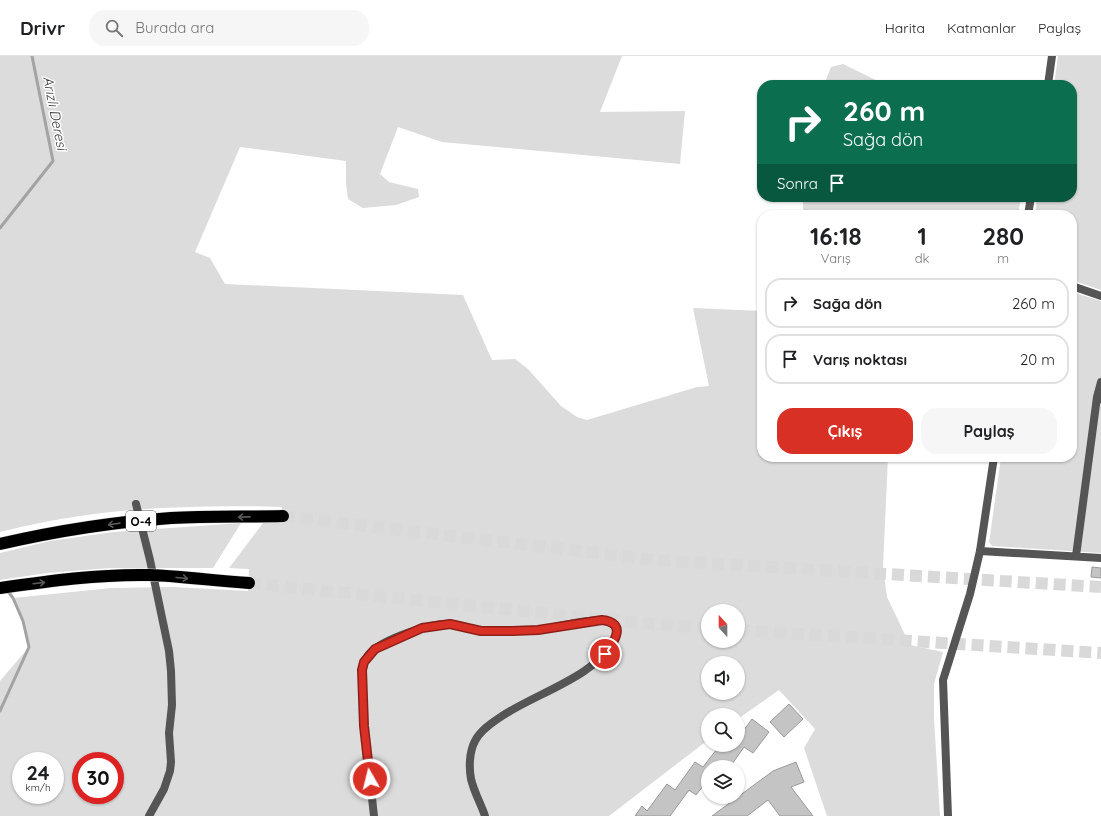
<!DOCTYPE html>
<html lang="tr">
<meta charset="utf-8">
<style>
:root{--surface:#fff;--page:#f6f6f6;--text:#202124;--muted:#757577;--line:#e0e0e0;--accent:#d93025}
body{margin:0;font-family:Quicksand,sans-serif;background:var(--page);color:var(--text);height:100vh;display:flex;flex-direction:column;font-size:15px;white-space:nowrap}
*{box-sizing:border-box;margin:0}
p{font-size:13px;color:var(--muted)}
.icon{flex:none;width:22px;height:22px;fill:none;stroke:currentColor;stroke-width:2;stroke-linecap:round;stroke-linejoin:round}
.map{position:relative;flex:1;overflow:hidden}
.details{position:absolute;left:757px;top:154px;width:320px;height:252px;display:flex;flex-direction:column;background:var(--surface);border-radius:16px;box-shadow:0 1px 3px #0004}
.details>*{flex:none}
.guide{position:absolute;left:757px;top:24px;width:320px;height:122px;border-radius:16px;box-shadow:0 1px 3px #0004;background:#0b6e4f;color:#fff;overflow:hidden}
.needle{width:26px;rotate:339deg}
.buttons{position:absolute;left:701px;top:548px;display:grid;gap:8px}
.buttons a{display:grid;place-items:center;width:44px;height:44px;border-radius:50%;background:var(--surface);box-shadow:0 1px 3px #0004;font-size:20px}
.speed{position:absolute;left:12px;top:696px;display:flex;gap:8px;font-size:20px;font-weight:700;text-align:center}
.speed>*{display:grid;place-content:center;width:52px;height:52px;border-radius:50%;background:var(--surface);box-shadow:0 1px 3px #0004;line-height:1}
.speed small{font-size:10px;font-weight:400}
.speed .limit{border:6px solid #d22;background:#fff;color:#111}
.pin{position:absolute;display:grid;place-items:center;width:34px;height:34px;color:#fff;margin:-17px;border:2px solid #fff;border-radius:50%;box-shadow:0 1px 4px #0007}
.me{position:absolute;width:44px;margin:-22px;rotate:352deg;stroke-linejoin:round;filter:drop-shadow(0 0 3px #0008)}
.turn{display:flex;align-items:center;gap:14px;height:84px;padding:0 20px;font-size:18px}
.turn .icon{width:52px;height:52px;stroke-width:2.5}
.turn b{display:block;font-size:28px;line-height:34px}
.then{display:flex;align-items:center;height:38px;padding:0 20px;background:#0003;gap:8px;font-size:15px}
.eta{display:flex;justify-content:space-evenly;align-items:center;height:68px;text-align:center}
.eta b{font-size:24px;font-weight:700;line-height:28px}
.primary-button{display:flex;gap:8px;margin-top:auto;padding:8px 20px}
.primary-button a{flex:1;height:46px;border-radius:16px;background:var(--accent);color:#fff;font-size:16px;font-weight:700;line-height:46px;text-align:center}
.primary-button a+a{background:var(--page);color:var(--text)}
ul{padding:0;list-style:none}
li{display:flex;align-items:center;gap:12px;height:50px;margin:0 8px 6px;padding:0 12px;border:2px solid var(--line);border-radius:16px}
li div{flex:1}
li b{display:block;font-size:15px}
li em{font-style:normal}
header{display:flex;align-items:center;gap:24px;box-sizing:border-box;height:56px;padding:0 20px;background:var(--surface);border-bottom:1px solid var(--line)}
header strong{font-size:19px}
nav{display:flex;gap:22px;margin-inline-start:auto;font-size:14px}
.search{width:280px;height:36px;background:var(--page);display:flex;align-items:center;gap:10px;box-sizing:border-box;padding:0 14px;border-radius:16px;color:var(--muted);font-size:15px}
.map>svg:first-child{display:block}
</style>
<header>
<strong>Drivr</strong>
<div class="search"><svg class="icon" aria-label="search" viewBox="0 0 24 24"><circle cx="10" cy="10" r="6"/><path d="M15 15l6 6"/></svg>Burada ara</div>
<nav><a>Harita</a><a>Katmanlar</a><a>Paylaş</a></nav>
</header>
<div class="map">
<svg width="1101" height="760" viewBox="0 0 1101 760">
<rect width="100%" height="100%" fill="#fff"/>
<!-- green -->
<path fill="#dcdcdc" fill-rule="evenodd" d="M 0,0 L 622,0 L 600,56 L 685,55 L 680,108 L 442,86 L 398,71 L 380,118 L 389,126 L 418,133 L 419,141 L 396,149 L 363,152 L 348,143 L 346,127 L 346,105 L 240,91 L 195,196 L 210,202 L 225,228 L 463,239 L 492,304 L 515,303 L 528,313 L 561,350 L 577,361 L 587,364 L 697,331 L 709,330 L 693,252 L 762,255 L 762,401 L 888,401 L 883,511 L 887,541 L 910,589 L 943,596 L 934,628 L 934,662 L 940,760 L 827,760 L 804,692 L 815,673 L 779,634 L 738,663 L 738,659 L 708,659 L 708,684 L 609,760 L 0,760 L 0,625 L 29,591 L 23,565 L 13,542 L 111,532 L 173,531 L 248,535 L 249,513 L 229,512 L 263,467 L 283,466 L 282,451 C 188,448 92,452 0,476 ZM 708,555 L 738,555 L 738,585 L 708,585 ZM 708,607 L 738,607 L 738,637 L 708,637 ZM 21,705 L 55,705 L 55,739 L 21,739 ZM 81,705 L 115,705 L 115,739 L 81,739 Z
M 1058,0 L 1101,0 L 1101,234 L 1072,224 L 1072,159 L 1035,159 L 1037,141 L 1072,141 L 1072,29 L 1054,29 Z
M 843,8 L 886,29 L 824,29 L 831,11 Z
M 803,141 L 1021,141 L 1018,159 L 803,159 Z
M 1072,236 L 1101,245 L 1101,497 L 992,490 L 989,486 L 990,480 L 1001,401 L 1072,401 Z
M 241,467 L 213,512 L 110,512 L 47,517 L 0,524 L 0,497 L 50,485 L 113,476 Z"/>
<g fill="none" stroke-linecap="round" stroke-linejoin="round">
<!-- stream -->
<path stroke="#a3a3a3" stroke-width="3" d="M 0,172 L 53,105 L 32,0
M 0,655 L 29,591 L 23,565 L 13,542 L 7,534"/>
</g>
<!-- building -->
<path fill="#c4c4c4" stroke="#999" d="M 1092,511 L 1101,512 L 1101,522 L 1091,521 Z
M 789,648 L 803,663 L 784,681 L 770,666 Z
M 752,663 L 769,676 L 753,697 L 744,691 L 730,711 L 708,711 L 708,724 L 696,739 L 689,734 L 670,760 L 635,760 L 642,750 L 647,755 L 667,728 L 675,734 L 695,706 L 703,711 L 720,689 L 738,689 L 738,682 Z
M 796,706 L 804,726 L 791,731 L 813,760 L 780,760 L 768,744 L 747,760 L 712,760 L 773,715 Z"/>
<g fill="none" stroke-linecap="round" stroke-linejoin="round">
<!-- motorway-tunnel -->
<path stroke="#d9d9d9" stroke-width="12" stroke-dasharray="12 6" stroke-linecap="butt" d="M 283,460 L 655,504 L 1101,531
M 249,527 L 651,568 L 708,572
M 738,574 L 1101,597"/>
<!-- minor -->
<path stroke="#555" stroke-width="8" d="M 1072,230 L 1101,240
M 1097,341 L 1101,326
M 136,448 L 150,504 L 169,595 L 171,615 L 172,649 L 169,677 L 171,706 L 170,715 L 164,733 L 149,760
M 980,495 L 1101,502
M 1076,500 L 1097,341 L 1101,343
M 374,760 L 364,670 L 362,614 C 363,608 365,603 369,598 C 383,583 432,566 453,568 C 463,569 472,574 482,575 C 500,577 519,575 536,574 C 554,572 593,561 608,565 C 617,567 619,576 615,584 C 594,622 533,638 499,662 C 490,668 480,675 475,685 C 469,696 469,712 471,723 C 474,736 481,748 485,760"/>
<!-- tertiary -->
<path stroke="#555" stroke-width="8" d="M 1048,29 L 1052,0
M 1028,159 L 1031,141
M 948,760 L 943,624 L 970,538 L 980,495 L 994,401"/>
<defs>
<path id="motorway-bridge" d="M 0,488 C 56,475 113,466 171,462 C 208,460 246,461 283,460
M 0,532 C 49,525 99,518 149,519 C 182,520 216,525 249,527"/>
</defs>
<!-- motorway-bridge casing -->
<use href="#motorway-bridge" stroke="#dbdbdb" stroke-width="13" stroke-linecap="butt"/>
<!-- motorway-bridge -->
<use href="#motorway-bridge" stroke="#000" stroke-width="12"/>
</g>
<!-- one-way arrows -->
<defs><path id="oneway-shaft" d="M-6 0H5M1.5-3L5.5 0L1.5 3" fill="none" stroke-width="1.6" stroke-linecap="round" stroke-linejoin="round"/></defs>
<g stroke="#595959">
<use href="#oneway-shaft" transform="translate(244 461) rotate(179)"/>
<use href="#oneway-shaft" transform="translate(114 468) rotate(172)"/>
<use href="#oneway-shaft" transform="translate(182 522) rotate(5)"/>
<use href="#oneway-shaft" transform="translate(39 527) rotate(-7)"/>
</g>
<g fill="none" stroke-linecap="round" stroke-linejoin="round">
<defs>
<path id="route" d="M 370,723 L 364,670 L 362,614 L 364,606 L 375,593 L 422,572 L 450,568 L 481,575 L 512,575 L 538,574 L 602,564 C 627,567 615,585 605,598"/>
</defs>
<!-- route casing -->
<use href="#route" stroke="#8d1f18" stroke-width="10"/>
<!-- route -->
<use href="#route" stroke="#d93025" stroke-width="7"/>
</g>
<g text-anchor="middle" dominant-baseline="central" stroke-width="3" stroke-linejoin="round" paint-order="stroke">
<!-- shield labels -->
<rect fill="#fff" stroke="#4c4c4c" stroke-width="1" x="126" y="455" width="30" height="20" rx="3"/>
<g font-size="12" font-weight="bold" fill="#000">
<text x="141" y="465">O-4</text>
</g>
<!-- water labels -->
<g font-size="14" font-style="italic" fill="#444" stroke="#fff">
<text transform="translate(55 57) rotate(79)">Arızlı Deresi</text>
</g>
</g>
</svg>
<div class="buttons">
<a><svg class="needle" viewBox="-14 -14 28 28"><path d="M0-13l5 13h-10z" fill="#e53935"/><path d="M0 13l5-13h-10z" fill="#757577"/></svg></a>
<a><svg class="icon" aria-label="sound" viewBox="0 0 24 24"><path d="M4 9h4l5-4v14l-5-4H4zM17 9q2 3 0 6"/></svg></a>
<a><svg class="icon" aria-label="search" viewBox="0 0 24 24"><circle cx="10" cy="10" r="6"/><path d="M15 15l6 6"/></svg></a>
<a><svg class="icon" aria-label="layers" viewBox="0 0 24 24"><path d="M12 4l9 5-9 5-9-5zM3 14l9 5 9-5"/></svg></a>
</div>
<div class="speed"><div>24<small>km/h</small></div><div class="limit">30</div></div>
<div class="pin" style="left:605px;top:598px;background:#d93025"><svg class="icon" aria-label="arrive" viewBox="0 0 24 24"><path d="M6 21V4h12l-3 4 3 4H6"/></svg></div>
<svg class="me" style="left:370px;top:723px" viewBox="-20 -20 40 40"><circle r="17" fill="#d93025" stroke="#fff" stroke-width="3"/><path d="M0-11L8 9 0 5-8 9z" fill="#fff"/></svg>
<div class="guide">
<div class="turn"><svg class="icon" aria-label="right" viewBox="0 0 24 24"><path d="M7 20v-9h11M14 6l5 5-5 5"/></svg><div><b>260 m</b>Sağa dön</div></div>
<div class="then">Sonra<svg class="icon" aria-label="arrive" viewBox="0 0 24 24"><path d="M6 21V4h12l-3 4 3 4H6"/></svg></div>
</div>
<section class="details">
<div class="eta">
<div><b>16:18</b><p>Varış</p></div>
<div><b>1</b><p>dk</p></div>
<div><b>280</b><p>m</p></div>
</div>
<ul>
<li><svg class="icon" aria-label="right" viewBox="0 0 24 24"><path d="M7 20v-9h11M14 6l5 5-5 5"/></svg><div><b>Sağa dön</b></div><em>260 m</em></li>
<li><svg class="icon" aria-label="arrive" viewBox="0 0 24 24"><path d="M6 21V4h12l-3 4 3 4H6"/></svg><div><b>Varış noktası</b></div><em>20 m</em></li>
</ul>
<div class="primary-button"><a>Çıkış</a><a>Paylaş</a></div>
</section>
</div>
